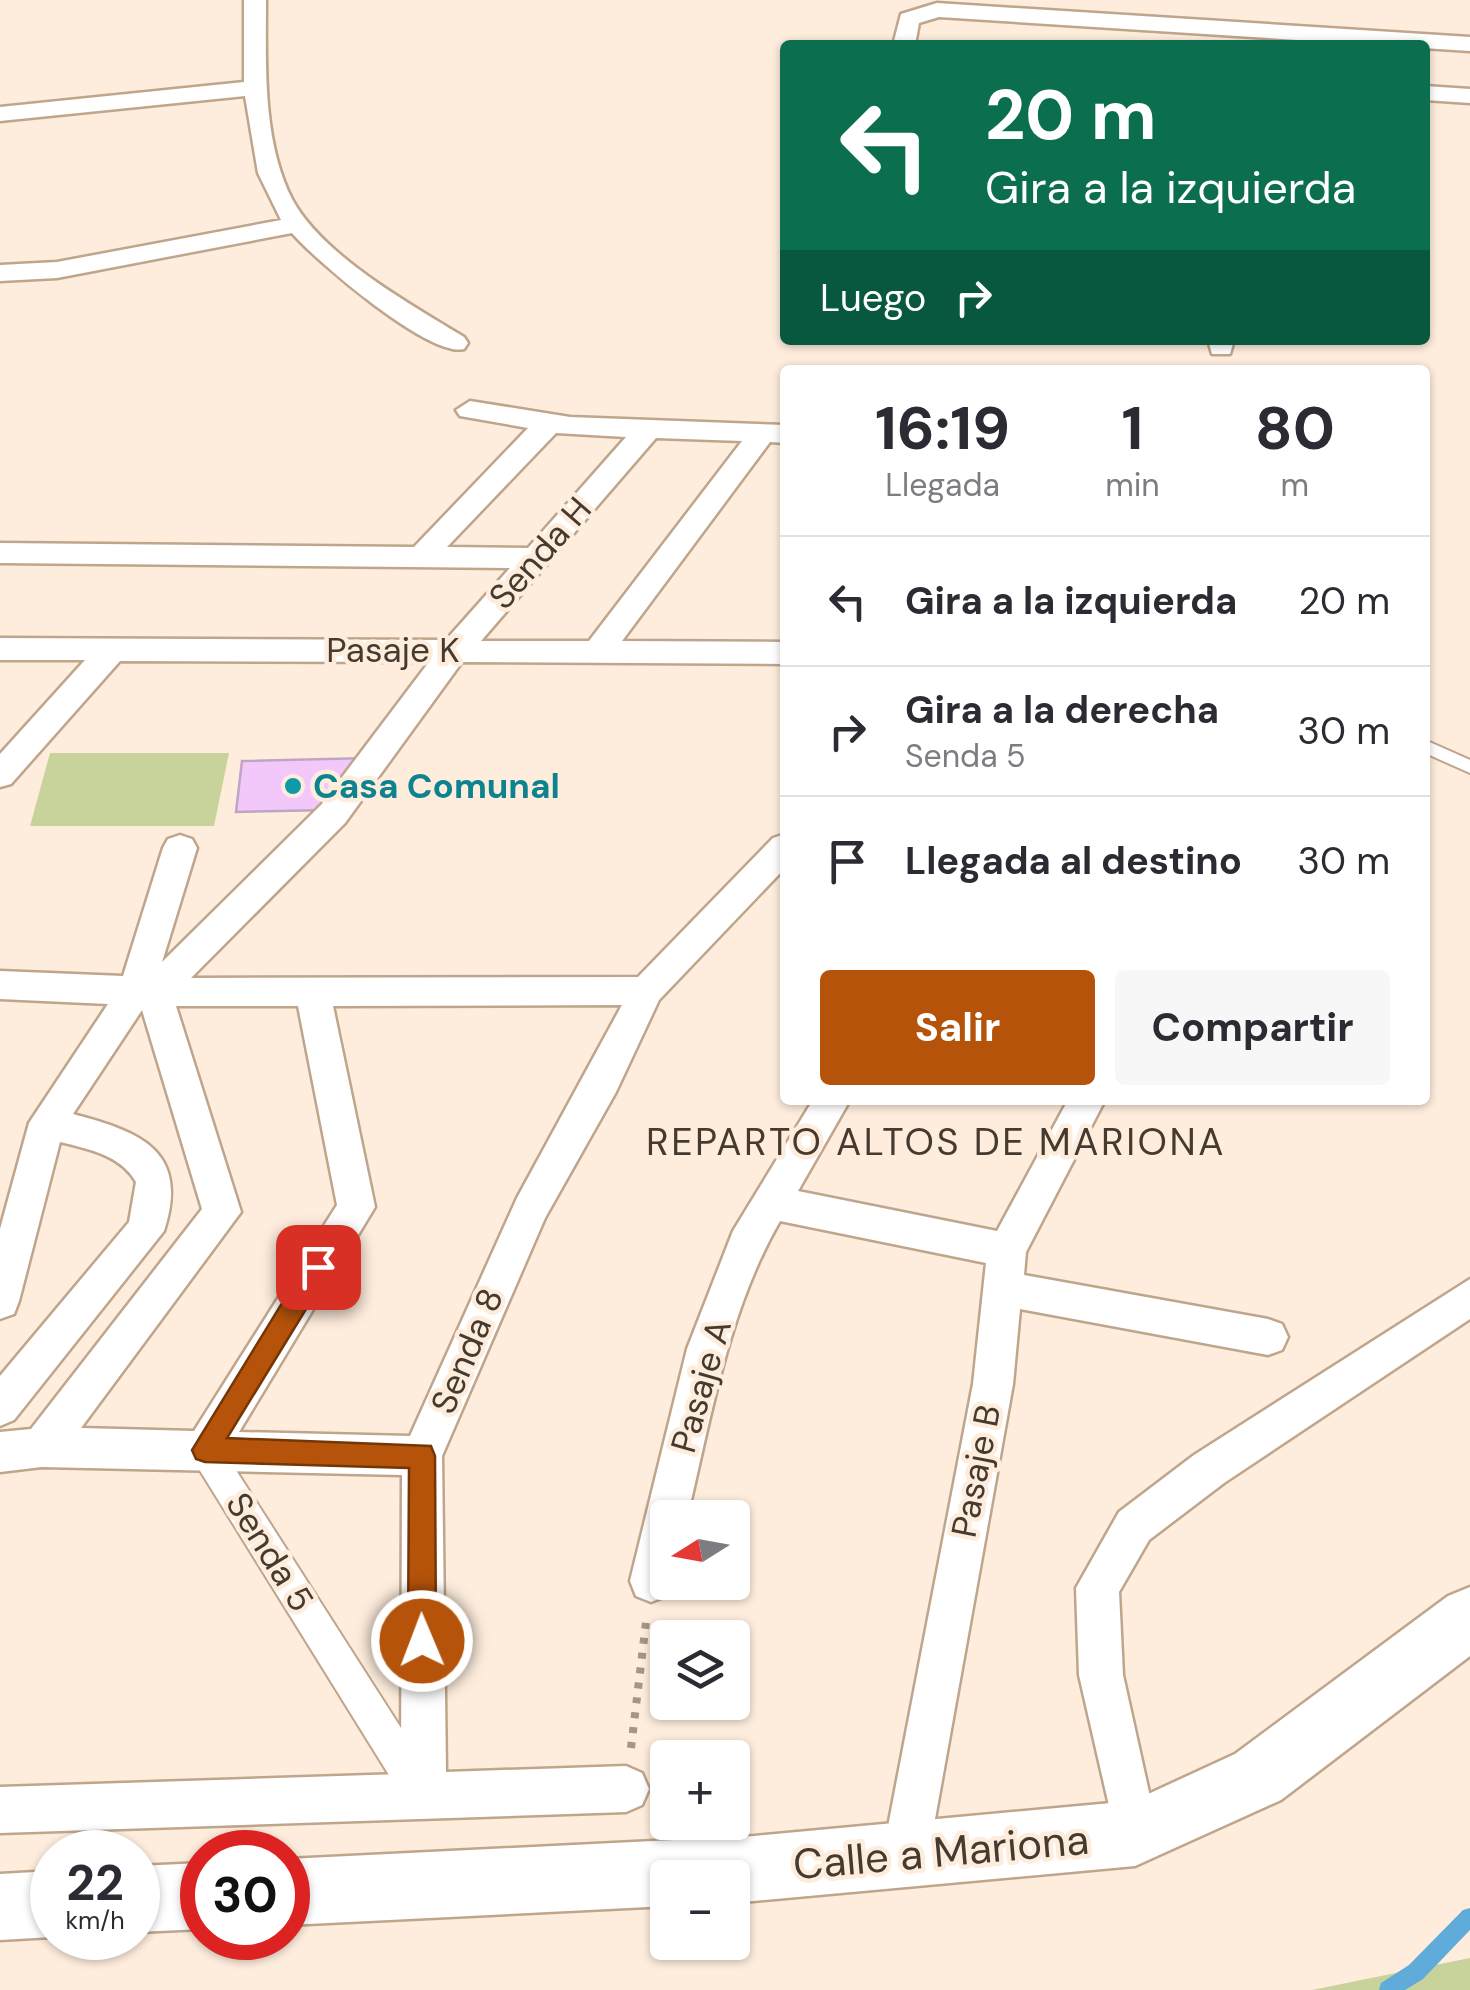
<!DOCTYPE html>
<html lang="es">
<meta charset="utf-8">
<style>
:root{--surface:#fff;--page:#f7f7f7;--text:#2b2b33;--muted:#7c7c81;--line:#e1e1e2;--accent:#b45309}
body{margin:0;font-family:"DM Sans",sans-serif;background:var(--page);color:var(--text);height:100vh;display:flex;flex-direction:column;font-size:38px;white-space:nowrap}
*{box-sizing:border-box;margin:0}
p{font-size:32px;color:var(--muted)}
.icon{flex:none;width:55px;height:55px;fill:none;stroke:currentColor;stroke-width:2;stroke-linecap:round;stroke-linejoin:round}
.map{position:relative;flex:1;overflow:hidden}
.drawer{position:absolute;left:780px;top:365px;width:650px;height:740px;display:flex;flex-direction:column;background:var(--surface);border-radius:10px;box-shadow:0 2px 8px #0004}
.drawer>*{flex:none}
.hud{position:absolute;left:780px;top:40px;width:650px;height:305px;border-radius:10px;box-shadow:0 2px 8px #0004;background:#0b6e4f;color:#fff;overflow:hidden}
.needle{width:65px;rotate:259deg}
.fabs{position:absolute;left:650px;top:1500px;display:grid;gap:20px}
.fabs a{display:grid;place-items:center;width:100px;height:100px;border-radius:10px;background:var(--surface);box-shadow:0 2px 8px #0004;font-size:50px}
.speed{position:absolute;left:30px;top:1830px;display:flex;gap:20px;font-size:50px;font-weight:700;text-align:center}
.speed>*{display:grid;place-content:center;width:130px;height:130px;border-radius:50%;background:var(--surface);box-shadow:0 2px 8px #0004;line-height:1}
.speed small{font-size:25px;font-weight:400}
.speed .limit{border:15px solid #d22;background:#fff;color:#111}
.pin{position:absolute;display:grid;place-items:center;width:85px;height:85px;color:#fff;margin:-42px;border-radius:20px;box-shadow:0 5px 15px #0006}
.me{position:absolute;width:110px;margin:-55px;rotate:359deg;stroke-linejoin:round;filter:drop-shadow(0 0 8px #0008)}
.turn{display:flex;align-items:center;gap:35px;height:210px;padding:0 40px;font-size:45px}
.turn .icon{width:130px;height:130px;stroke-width:2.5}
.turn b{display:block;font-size:70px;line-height:85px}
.then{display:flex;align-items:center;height:95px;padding:0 40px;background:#0003;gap:20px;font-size:38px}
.eta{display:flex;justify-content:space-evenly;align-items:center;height:170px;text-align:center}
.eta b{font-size:60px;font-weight:700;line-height:70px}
.action{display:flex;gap:20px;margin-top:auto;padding:20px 40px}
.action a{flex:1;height:115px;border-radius:10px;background:var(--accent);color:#fff;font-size:40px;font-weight:700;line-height:115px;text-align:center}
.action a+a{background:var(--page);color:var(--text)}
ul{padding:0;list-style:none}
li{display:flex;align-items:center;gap:30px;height:130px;padding:0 40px;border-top:2px solid var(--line)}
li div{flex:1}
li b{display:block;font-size:38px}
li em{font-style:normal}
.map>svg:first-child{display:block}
</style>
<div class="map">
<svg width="1470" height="1990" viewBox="0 0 1470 1990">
<rect width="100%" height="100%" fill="#feeddd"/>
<!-- green -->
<path fill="#c8d29b" d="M 50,753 L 229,753 L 214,826 L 30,826 Z
M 1470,1958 L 1470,1990 L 1312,1990 Z"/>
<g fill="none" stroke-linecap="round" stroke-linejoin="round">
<!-- stream -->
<path fill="#5fabda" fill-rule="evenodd" d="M 1470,1908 L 1470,1930 L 1423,1979 L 1405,1990 L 1379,1990 L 1381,1983 L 1409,1965 L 1463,1910 Z"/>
</g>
<!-- building -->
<path fill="#f2c8fb" stroke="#bea6c3" stroke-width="2.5" d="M 367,758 L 329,810 L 236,812 L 242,761 Z"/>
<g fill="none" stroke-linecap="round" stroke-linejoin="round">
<defs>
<path id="service" d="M 1425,740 L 1470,760 L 1470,773 L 1425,753 Z"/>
<path id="pedestrian" d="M 205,1435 L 216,1439 L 433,1778 L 438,1791 L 433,1804 L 420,1809 L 407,1804 L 194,1461 L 189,1450 L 194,1439 Z"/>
<path id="minor" d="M 244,0 L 266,0 C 266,64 262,140 292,199 C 322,255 408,303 464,337 L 468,343 L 464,349 C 430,358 316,261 292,233 L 57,278 L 0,281 L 0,265 L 57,262 L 281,220 L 258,173 L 245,96 L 0,121 L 0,107 L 244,82 Z
M 937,3 L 1470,37 L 1470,51 L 939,17 L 919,23 L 915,45 L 893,45 L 901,14 Z
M 1425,86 L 1470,89 L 1470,103 L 1425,100 Z
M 1208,340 L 1234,340 L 1230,354 L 1212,354 Z
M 470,401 L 570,417 L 785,425 L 785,443 L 770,442 L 622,641 L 785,642 L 785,664 L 462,662 L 345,823 L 191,978 L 638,977 L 773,838 L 785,834 L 785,868 L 659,1000 L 616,1092 L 545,1218 L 442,1456 L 446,1772 L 626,1766 L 642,1773 L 649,1789 L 642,1805 L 626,1812 L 0,1833 L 0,1787 L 401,1774 L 402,1475 L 42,1467 L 0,1472 L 0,1432 L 31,1429 L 202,1209 L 142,1010 L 73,1114 C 141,1132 190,1151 164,1231 L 14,1420 L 0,1426 L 0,1376 L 129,1222 L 136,1182 C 121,1155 88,1149 60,1142 L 19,1301 L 14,1314 L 0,1319 L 0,1229 L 29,1123 L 108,1004 L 0,999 L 0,971 L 123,976 L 163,848 L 168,839 L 180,835 L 192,839 L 197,848 L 162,962 L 321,805 L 429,662 L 120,661 L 11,784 L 0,787 L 0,754 L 85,660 L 0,660 L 0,638 L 446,640 L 510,568 L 0,563 L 0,543 L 414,547 L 528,428 L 460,416 L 456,410 ZM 556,433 L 626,437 L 528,548 L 447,547 ZM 656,438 L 742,441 L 589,641 L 481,641 ZM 622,1005 L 517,1198 L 410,1436 L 239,1432 L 375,1207 L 333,1006 ZM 176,1006 L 298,1006 L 337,1205 L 194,1431 L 81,1428 L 241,1212 Z
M 813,1100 L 850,1100 L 798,1191 L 997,1231 L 1068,1100 L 1105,1100 L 1026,1252 L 1024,1275 L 1268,1319 L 1282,1324 L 1288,1337 L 1282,1350 L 1268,1355 L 1020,1309 L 1013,1384 L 928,1858 L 921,1874 L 905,1881 L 889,1874 L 882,1858 L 973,1384 L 986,1263 L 780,1221 C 728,1311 711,1417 687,1518 L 668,1518 L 668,1582 L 672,1582 L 666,1596 L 651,1602 L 636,1596 L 630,1581 L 687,1349 L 733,1231 Z
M 1470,1279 L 1470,1319 L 1224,1483 L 1149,1540 L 1119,1592 L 1123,1675 L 1158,1833 L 1151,1849 L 1135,1856 L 1119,1849 L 1079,1675 L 1076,1588 L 1119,1512 L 1194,1455 Z"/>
<path id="secondary" d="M 1470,1587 L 1470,1656 L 1281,1800 L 1135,1866 L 732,1903 L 732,1878 L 668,1878 L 668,1906 L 288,1925 L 288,1859 L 754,1836 L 1133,1801 L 1235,1754 L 1448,1596 Z
M 202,1863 L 202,1929 L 138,1932 L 138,1866 Z
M 52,1871 L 52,1937 L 0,1940 L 0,1874 Z"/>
</defs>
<!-- service casing -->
<use href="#service" stroke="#bfa58b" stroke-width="4"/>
<!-- pedestrian casing -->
<use href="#pedestrian" stroke="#bfa58b" stroke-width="4"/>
<!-- minor casing -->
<use href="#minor" stroke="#bfa58b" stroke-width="5"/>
<!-- secondary casing -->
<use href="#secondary" stroke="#bfa58b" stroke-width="5"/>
<!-- path -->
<path stroke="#a39588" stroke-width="8" stroke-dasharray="6 9" stroke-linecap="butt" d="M 631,1748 L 646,1622"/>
<!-- service -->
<use href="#service" fill="#fff" fill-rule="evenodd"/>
<!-- pedestrian -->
<use href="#pedestrian" fill="#fff" fill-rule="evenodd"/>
<!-- minor -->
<use href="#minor" fill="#fff" fill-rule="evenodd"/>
<!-- secondary -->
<use href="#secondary" fill="#fff" fill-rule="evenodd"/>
</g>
<!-- route -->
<path fill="#b45309" stroke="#753606" stroke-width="2.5" d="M 318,1256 L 331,1267 L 327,1275 L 227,1438 L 431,1446 L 435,1456 L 436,1641 L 432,1651 L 422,1655 L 412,1651 L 408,1641 L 409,1468 L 205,1462 L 196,1459 L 192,1450 L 309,1259 Z"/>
<!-- markers -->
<circle fill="#0f9aa8" stroke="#feeddd" stroke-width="4" cx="293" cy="786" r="10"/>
<g text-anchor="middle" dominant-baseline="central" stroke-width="9" stroke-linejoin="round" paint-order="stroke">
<!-- street labels -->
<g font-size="35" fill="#453a2f" stroke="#feeddd">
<text transform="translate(540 553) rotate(-49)">Senda H</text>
<text x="393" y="650">Pasaje K</text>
<text transform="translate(467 1351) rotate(-67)">Senda 8</text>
<text transform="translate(701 1386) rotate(-74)">Pasaje A</text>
<text transform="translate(976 1471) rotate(-79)">Pasaje B</text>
<text transform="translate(270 1552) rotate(58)">Senda 5</text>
</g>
<!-- culture labels -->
<g font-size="35" font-weight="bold" fill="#0d838f" stroke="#feeddd" text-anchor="start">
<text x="313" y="786">Casa Comunal</text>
</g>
<!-- neighbourhood labels -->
<g font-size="38" letter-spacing="2.5" fill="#453a2f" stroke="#feeddd">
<text x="936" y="1142">REPARTO ALTOS DE MARIONA</text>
</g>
<!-- near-street labels -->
<g font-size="42" fill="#453a2f" stroke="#feeddd">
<text transform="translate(941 1852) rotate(-5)">Calle a Mariona</text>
</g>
</g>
</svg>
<div class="fabs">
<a><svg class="needle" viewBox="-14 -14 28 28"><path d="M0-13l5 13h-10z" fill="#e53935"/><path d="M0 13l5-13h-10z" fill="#7c7c81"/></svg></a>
<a><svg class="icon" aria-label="layers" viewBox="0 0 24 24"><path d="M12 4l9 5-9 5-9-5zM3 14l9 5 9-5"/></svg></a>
<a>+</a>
<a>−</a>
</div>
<div class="speed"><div>22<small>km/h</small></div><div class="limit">30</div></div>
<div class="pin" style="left:318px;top:1267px;background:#d93025"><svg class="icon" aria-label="arrive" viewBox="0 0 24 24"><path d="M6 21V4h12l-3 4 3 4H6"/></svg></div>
<svg class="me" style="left:422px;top:1641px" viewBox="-20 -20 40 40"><circle r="17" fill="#b45309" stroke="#fff" stroke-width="3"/><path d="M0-11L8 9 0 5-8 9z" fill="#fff"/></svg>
<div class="hud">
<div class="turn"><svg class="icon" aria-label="left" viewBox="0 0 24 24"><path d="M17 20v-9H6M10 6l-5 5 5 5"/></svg><div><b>20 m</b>Gira a la izquierda</div></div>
<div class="then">Luego<svg class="icon" aria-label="right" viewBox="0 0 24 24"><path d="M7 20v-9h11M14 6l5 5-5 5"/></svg></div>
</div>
<section class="drawer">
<div class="eta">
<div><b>16:19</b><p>Llegada</p></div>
<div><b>1</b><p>min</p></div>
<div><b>80</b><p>m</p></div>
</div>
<ul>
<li><svg class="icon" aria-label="left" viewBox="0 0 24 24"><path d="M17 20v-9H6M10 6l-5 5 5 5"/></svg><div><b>Gira a la izquierda</b></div><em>20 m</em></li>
<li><svg class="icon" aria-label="right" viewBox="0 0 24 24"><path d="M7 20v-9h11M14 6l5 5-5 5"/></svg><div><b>Gira a la derecha</b><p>Senda 5</p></div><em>30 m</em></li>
<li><svg class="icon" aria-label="arrive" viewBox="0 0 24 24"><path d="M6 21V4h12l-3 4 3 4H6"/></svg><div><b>Llegada al destino</b></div><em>30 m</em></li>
</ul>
<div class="action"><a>Salir</a><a>Compartir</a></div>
</section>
</div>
